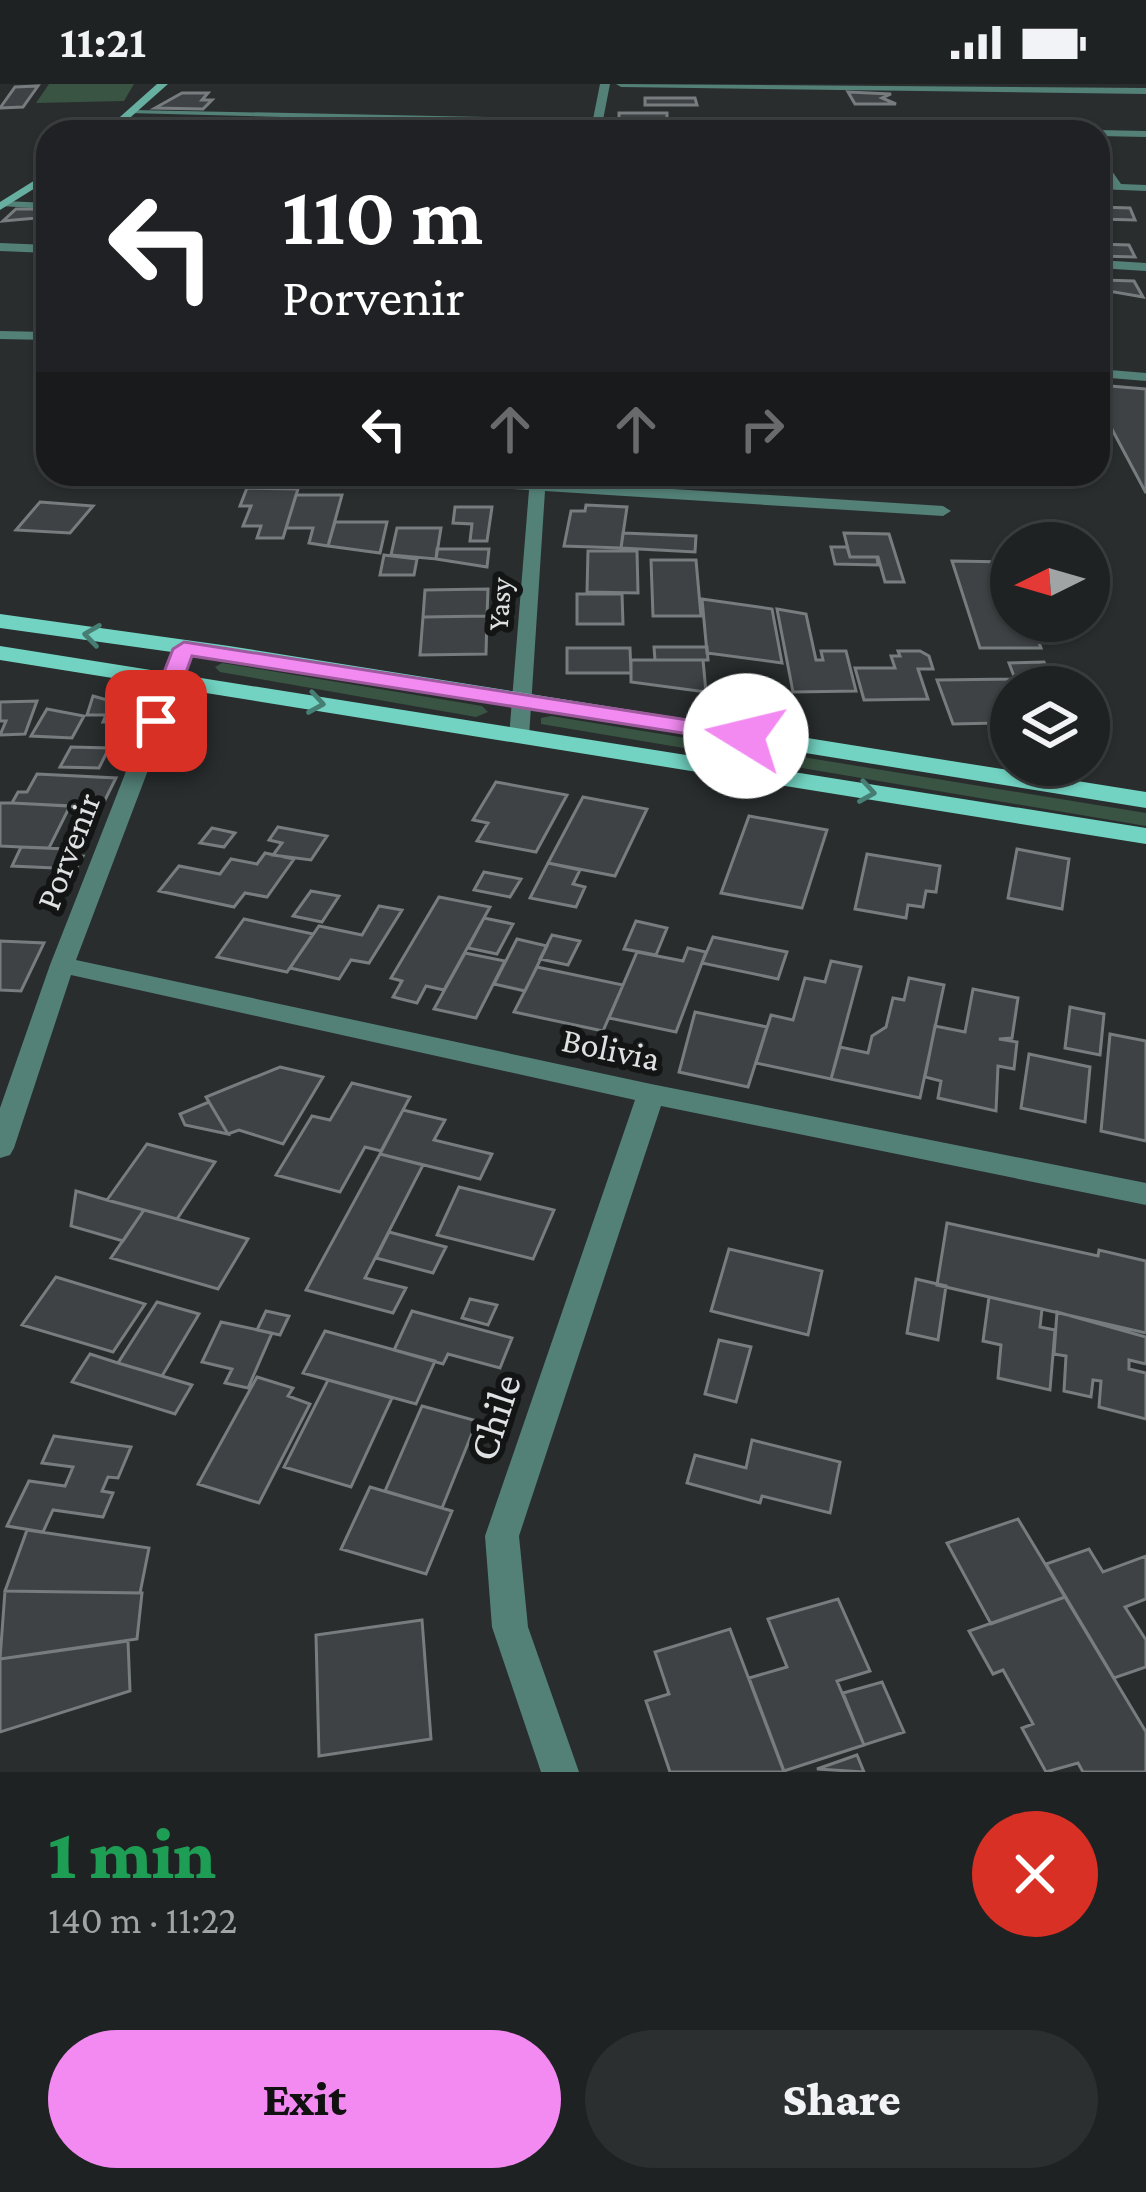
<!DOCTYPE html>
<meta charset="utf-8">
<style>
:root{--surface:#1f2222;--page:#2c2f2f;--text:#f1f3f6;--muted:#a1a4a5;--line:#3c3f40;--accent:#f28af2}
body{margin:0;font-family:"Crimson Pro",serif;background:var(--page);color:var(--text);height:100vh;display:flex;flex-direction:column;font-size:45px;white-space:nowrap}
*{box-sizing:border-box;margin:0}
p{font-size:39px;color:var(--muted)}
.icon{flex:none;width:66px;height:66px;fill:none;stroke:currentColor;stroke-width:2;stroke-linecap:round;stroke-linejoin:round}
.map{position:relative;height:1688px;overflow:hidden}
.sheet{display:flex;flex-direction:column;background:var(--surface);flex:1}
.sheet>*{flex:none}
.guide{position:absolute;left:36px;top:36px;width:1074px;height:366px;border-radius:36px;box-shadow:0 3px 9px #0004,0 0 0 3px var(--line);background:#202124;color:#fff;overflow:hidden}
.needle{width:78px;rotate:265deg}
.buttons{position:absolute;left:990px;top:438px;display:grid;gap:24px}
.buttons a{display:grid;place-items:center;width:120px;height:120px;border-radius:50%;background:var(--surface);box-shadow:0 3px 9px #0004,0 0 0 3px var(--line);font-size:60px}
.pin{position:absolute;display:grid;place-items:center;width:102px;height:102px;color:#fff;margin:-51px;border-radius:24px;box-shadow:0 6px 18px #0006}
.me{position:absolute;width:132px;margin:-66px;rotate:279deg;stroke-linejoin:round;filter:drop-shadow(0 0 9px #0008)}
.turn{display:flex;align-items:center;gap:42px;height:252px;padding:0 48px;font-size:54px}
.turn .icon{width:156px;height:156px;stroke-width:2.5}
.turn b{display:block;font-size:84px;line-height:102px}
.lanes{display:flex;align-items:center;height:114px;padding:0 48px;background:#0003;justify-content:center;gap:60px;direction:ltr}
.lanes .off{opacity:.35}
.round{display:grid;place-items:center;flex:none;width:126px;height:126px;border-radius:63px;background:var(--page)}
.overview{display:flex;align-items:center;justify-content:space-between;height:204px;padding:0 48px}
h1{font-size:72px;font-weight:800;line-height:90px;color:#1e9e55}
.action{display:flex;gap:24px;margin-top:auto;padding:24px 48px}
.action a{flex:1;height:138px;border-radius:72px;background:var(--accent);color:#111;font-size:48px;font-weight:800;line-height:138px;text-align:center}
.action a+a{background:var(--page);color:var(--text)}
.status{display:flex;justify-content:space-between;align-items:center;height:84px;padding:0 60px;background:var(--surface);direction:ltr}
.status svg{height:33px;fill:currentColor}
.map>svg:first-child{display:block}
</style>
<div class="status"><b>11:21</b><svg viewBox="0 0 49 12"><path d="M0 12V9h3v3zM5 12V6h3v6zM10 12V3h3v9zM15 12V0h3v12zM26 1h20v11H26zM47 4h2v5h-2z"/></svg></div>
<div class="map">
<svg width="1146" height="1688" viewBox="0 0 1146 1688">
<rect width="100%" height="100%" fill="#292d2e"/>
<!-- green -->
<path fill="#395443" d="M 49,0 L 134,0 L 124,17 L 36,19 Z
M 222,579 L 482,622 L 488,628 L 476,633 L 220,588 L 215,583 Z
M 551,632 L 1146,729 L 1146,742 L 541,640 L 541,634 Z"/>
<!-- building -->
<path fill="#3e4244" stroke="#777c7e" stroke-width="3" d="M 38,2 L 23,23 L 0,24 L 15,3 Z
M 848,8 L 891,10 L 882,14 L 896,20 L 855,20 Z
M 182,9 L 208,9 L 202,16 L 212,16 L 203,25 L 155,24 Z
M 645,14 L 695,14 L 697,21 L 645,21 Z
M 619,29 L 667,29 L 667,38 L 619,38 Z
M 1098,123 L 1130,124 L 1135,136 L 1098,135 Z
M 16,125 L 44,125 L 40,130 L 48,133 L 3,137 Z
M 1098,160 L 1129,161 L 1135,173 L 1098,172 Z
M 1102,196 L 1134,197 L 1143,213 L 1108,207 Z
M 1098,301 L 1146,305 L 1146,409 L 1098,319 Z
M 876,390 L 928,390 L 932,401 L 880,402 Z
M 973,390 L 1010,390 L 1014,400 L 976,400 Z
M 247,404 L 298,405 L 283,454 L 257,454 L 261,442 L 243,442 L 251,422 L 240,422 Z
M 296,411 L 342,411 L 328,462 L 309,459 L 313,444 L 286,444 Z
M 40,418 L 93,422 L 70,449 L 16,446 Z
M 586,421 L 627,423 L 621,464 L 564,462 L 571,427 L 585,427 Z
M 455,423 L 492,423 L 487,457 L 470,457 L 472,440 L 453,439 Z
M 335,438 L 387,438 L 380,469 L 328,462 Z
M 397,444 L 441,444 L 436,475 L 391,471 Z
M 623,449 L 696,452 L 695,468 L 621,464 Z
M 844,449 L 889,450 L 904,498 L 885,498 L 878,473 L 850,473 Z
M 831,463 L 847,463 L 850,473 L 877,473 L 878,481 L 835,480 Z
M 437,465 L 489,465 L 487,483 L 436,475 Z
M 588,467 L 637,467 L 638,509 L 587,508 Z
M 384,471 L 417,475 L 414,491 L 380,491 Z
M 651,476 L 696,476 L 701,532 L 653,532 Z
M 952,477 L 1008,478 L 1011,537 L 1031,537 L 1041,564 L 980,564 Z
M 488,505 L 487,532 L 423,533 L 425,506 Z
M 577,510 L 622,510 L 623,540 L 577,540 Z
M 702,515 L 772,525 L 782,579 L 707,569 Z
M 777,525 L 806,530 L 816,576 L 823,576 L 821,567 L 846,567 L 856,607 L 793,608 Z
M 487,532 L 486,570 L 420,571 L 423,533 Z
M 654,563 L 707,563 L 708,576 L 655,576 Z
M 567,564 L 630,564 L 631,589 L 567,589 Z
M 898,567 L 920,567 L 929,572 L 933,585 L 918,585 L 928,615 L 864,616 L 855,584 L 895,584 L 891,572 L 900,572 Z
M 631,576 L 703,576 L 706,608 L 631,598 Z
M 1044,578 L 1052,596 L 1047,596 L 1050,602 L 1011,603 L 1011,652 L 1002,653 L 997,639 L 953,640 L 937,596 L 1015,595 L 1009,579 Z
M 93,612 L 139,625 L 135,638 L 103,638 L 106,631 L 87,631 Z
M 37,617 L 25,650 L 0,651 L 6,637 L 0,637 L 0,618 Z
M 47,625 L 84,632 L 72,654 L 31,652 Z
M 71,663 L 109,664 L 99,684 L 60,683 Z
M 37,690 L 116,694 L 101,724 L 12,719 L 18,708 L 27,708 Z
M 496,698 L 567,711 L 536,768 L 477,757 L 488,739 L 473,736 Z
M 583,713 L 647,725 L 615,792 L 548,779 Z
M 0,719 L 12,719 L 70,722 L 49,764 L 21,763 L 0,762 Z
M 749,732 L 827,746 L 802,824 L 721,809 Z
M 278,743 L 327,752 L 311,776 L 273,771 L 282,759 L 269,756 Z
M 212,744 L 235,749 L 224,763 L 200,759 Z
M 21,763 L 66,765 L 64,771 L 83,772 L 76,785 L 12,782 Z
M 1017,765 L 1069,775 L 1062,825 L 1008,814 Z
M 265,769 L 294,775 L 267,813 L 245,809 L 234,823 L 159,807 L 179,782 L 220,790 L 231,775 L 257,780 Z
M 867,770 L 940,782 L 936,808 L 926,807 L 923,823 L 908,821 L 906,834 L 855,825 Z
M 548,779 L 580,786 L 573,800 L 585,803 L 576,823 L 530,814 Z
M 484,788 L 521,795 L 510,813 L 474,806 Z
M 311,807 L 339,812 L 322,838 L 293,832 Z
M 439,813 L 490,823 L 444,906 L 426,902 L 417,919 L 393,913 L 402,897 L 391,894 Z
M 379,822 L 402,826 L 369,879 L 351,876 L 339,895 L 290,884 L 319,842 L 362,851 Z
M 484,834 L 513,840 L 497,870 L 468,864 Z
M 244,835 L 313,850 L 287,888 L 217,873 Z
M 636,837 L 667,844 L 656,871 L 624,865 Z
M 552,851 L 580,857 L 568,881 L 540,875 Z
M 713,853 L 787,868 L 778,895 L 702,879 Z
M 517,855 L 547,862 L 525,907 L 494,900 Z
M 0,857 L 44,859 L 21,907 L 0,906 Z
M 688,864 L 706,868 L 676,948 L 609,934 L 637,868 L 683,877 Z
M 465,869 L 505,877 L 476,934 L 434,925 Z
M 831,877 L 861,883 L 831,995 L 756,979 L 771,931 L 793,936 L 805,894 L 825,898 Z
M 537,883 L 623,901 L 603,947 L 514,928 Z
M 909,894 L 944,901 L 920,1014 L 831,995 L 840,963 L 868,969 L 872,952 L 886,943 L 893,914 L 904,916 Z
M 973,905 L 1018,914 L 1012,954 L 999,955 L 1017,958 L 1014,985 L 998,982 L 996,1027 L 938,1014 L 941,997 L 925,993 L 935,942 L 965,948 Z
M 1070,923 L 1104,930 L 1100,971 L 1065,964 Z
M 695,928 L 767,943 L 748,1003 L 679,988 Z
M 1110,950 L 1146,957 L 1146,1057 L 1101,1047 Z
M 1029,970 L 1090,983 L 1085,1038 L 1021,1024 Z
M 280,983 L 323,993 L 283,1060 L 239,1046 L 228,1050 L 206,1013 Z
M 352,999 L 410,1013 L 381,1067 L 365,1063 L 340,1108 L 276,1091 L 312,1032 L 330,1036 Z
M 209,1018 L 228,1050 L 185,1041 L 180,1030 Z
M 403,1026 L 445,1036 L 434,1056 L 492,1070 L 480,1095 L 380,1070 Z
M 147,1060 L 215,1078 L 177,1135 L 107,1116 Z
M 380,1070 L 423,1081 L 365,1194 L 406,1204 L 393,1229 L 306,1206 Z
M 459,1103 L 554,1126 L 533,1175 L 437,1151 Z
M 76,1107 L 107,1116 L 144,1126 L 123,1157 L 71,1142 Z
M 144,1126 L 177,1135 L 248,1155 L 218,1205 L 111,1174 Z
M 947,1139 L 1098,1172 L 1099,1166 L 1146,1177 L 1146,1249 L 937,1201 Z
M 389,1148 L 446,1163 L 433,1189 L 376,1174 Z
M 729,1165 L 822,1187 L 808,1251 L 711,1227 Z
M 56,1193 L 145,1220 L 113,1268 L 22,1241 Z
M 916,1195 L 946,1202 L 938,1256 L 907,1249 Z
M 989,1213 L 1042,1225 L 1040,1243 L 1055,1246 L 1050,1306 L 998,1294 L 1001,1261 L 983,1257 Z
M 470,1215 L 497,1221 L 488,1241 L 462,1234 Z
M 157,1218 L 199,1230 L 162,1292 L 118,1279 Z
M 266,1227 L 289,1232 L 280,1251 L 257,1246 Z
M 412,1227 L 512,1254 L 500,1284 L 448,1270 L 443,1280 L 394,1266 Z
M 1057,1228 L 1146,1253 L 1146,1280 L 1129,1276 L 1129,1285 L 1146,1289 L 1146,1335 L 1099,1323 L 1101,1297 L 1093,1296 L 1091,1313 L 1064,1307 L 1066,1272 L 1054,1270 Z
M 221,1238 L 272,1249 L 248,1304 L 225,1299 L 232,1285 L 202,1278 Z
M 325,1247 L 435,1277 L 416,1320 L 303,1289 Z
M 719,1256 L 751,1263 L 736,1318 L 705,1310 Z
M 90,1270 L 118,1279 L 192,1301 L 175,1330 L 72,1298 Z
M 257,1293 L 293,1304 L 288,1312 L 310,1320 L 259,1419 L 198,1400 Z
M 328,1296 L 392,1314 L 351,1403 L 284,1383 Z
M 422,1322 L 477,1337 L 442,1424 L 385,1407 Z
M 54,1352 L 131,1363 L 118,1394 L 108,1393 L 102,1407 L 113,1409 L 103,1433 L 53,1426 L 43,1448 L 7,1442 L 29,1397 L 65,1402 L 73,1383 L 42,1379 Z
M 752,1356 L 840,1378 L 830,1429 L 762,1412 L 760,1419 L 687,1399 L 695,1371 L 746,1384 Z
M 370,1403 L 452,1427 L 426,1490 L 341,1465 Z
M 1018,1435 L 1065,1513 L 991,1540 L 947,1459 Z
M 27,1446 L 149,1464 L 140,1509 L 5,1507 Z
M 1089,1465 L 1103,1488 L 1146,1472 L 1146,1515 L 1125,1523 L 1146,1556 L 1146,1583 L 1114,1594 L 1046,1480 Z
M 5,1507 L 142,1509 L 137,1555 L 0,1575 Z
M 1065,1513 L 1146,1648 L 1146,1688 L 1083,1688 L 1078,1679 L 1046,1688 L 1022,1644 L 1033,1640 L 1003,1586 L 993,1590 L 969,1547 Z
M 838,1515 L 870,1587 L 837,1597 L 864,1661 L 784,1687 L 749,1594 L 787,1583 L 768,1535 Z
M 422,1536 L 431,1655 L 319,1672 L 316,1551 Z
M 730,1545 L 784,1688 L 670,1688 L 646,1617 L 669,1610 L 655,1568 Z
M 128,1557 L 130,1607 L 0,1648 L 0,1575 Z
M 882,1598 L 904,1648 L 864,1661 L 843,1609 Z
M 857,1671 L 864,1688 L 817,1685 Z"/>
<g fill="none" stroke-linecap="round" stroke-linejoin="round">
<!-- street -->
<path fill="#538077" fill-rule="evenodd" d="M 600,0 L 610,0 L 603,36 L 1066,48 L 602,42 L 601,48 L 591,48 L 592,41 L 128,29 L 133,26 L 593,35 Z
M 616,0 L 1146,4 L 1146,10 L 621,3 Z
M 1098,46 L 1146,47 L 1146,53 L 1098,52 L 1098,48 L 1094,48 Z
M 1098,67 L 1121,100 L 1146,101 L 1146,107 L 1098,105 L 1098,99 L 1109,99 L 1098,79 Z
M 5,117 L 48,119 L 48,125 L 1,122 Z
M 0,159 L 48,161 L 48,169 L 0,167 Z
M 1098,176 L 1146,179 L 1146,187 L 1098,184 Z
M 0,247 L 48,248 L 48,256 L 0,255 Z
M 1098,285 L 1146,289 L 1146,297 L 1098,293 Z
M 340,390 L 530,396 L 531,390 L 545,390 L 546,397 L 943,422 L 951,427 L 943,432 L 545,407 L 529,653 L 519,659 L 509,653 L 529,406 L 348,395 Z
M 184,559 L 194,565 L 76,876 L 651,1000 L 1146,1099 L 1146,1121 L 661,1022 L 519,1452 L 528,1543 L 579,1688 L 541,1688 L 492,1543 L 485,1452 L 635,1016 L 71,891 L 14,1064 L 10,1071 L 0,1074 L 0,1024 L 50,881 L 174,565 Z"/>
<!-- secondary -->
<path fill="#66afa1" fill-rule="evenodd" d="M 157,0 L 168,0 L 114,48 L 103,48 Z
M 48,88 L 48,96 L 0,126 L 0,118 Z"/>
<!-- primary -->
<path fill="#72d3c2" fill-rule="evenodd" d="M 0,530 L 229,562 L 1146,708 L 1146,724 L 229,576 L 0,544 Z
M 0,562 L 1146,744 L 1146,760 L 0,576 Z"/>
</g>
<!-- one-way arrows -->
<defs><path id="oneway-chevron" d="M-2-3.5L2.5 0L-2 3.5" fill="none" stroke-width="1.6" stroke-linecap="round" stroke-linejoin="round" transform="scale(3)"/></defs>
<g stroke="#477e74">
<use href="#oneway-chevron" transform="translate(92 551) rotate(-172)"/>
<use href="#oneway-chevron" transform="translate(316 619) rotate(9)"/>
<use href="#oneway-chevron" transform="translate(867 708) rotate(9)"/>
</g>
<!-- route -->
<path fill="#f28af2" stroke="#9d5a9d" stroke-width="3" d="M 184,558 L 746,645 L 757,652 L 746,659 L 192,572 L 168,637 L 156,644 L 148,642 L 145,637 L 173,565 Z"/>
<g text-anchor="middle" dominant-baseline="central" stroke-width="12" stroke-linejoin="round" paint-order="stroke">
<!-- far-street labels -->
<g font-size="30" fill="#dfe2e2" stroke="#131515">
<text transform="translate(499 520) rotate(-86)">Yasy</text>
</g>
<!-- street labels -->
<g font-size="36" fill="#dfe2e2" stroke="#131515">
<text transform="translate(68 767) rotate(-69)">Porvenir</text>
<text transform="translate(611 965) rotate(12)">Bolivia</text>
</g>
<!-- near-street labels -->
<g font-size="42" fill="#dfe2e2" stroke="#131515">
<text transform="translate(494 1333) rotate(-72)">Chile</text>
</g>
</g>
</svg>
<div class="buttons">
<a><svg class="needle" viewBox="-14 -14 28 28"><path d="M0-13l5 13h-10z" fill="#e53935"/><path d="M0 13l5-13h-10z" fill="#a1a4a5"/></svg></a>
<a><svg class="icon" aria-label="layers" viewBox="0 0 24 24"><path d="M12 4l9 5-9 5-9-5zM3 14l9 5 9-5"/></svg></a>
</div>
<div class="pin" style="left:156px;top:637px;background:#d93025"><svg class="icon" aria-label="arrive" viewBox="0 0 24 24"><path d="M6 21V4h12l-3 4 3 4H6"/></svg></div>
<svg class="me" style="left:746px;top:652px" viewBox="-20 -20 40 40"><circle r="19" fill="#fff"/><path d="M0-13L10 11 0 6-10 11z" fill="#f28af2"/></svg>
<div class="guide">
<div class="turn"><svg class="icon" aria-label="left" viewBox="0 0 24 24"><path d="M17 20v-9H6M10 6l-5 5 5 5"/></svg><div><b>110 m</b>Porvenir</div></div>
<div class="lanes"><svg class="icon" aria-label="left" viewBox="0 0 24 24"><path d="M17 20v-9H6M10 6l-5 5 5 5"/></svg><svg class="icon off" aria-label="ahead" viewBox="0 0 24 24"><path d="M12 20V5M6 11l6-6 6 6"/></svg><svg class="icon off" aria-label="ahead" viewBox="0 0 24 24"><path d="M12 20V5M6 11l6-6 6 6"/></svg><svg class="icon off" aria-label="right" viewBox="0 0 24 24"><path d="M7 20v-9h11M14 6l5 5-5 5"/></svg></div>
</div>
</div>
<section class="sheet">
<div class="overview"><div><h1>1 min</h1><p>140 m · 11:22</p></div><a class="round" style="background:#d93025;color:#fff"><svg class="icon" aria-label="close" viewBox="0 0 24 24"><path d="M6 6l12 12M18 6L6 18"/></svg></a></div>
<div class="action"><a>Exit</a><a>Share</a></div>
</section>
